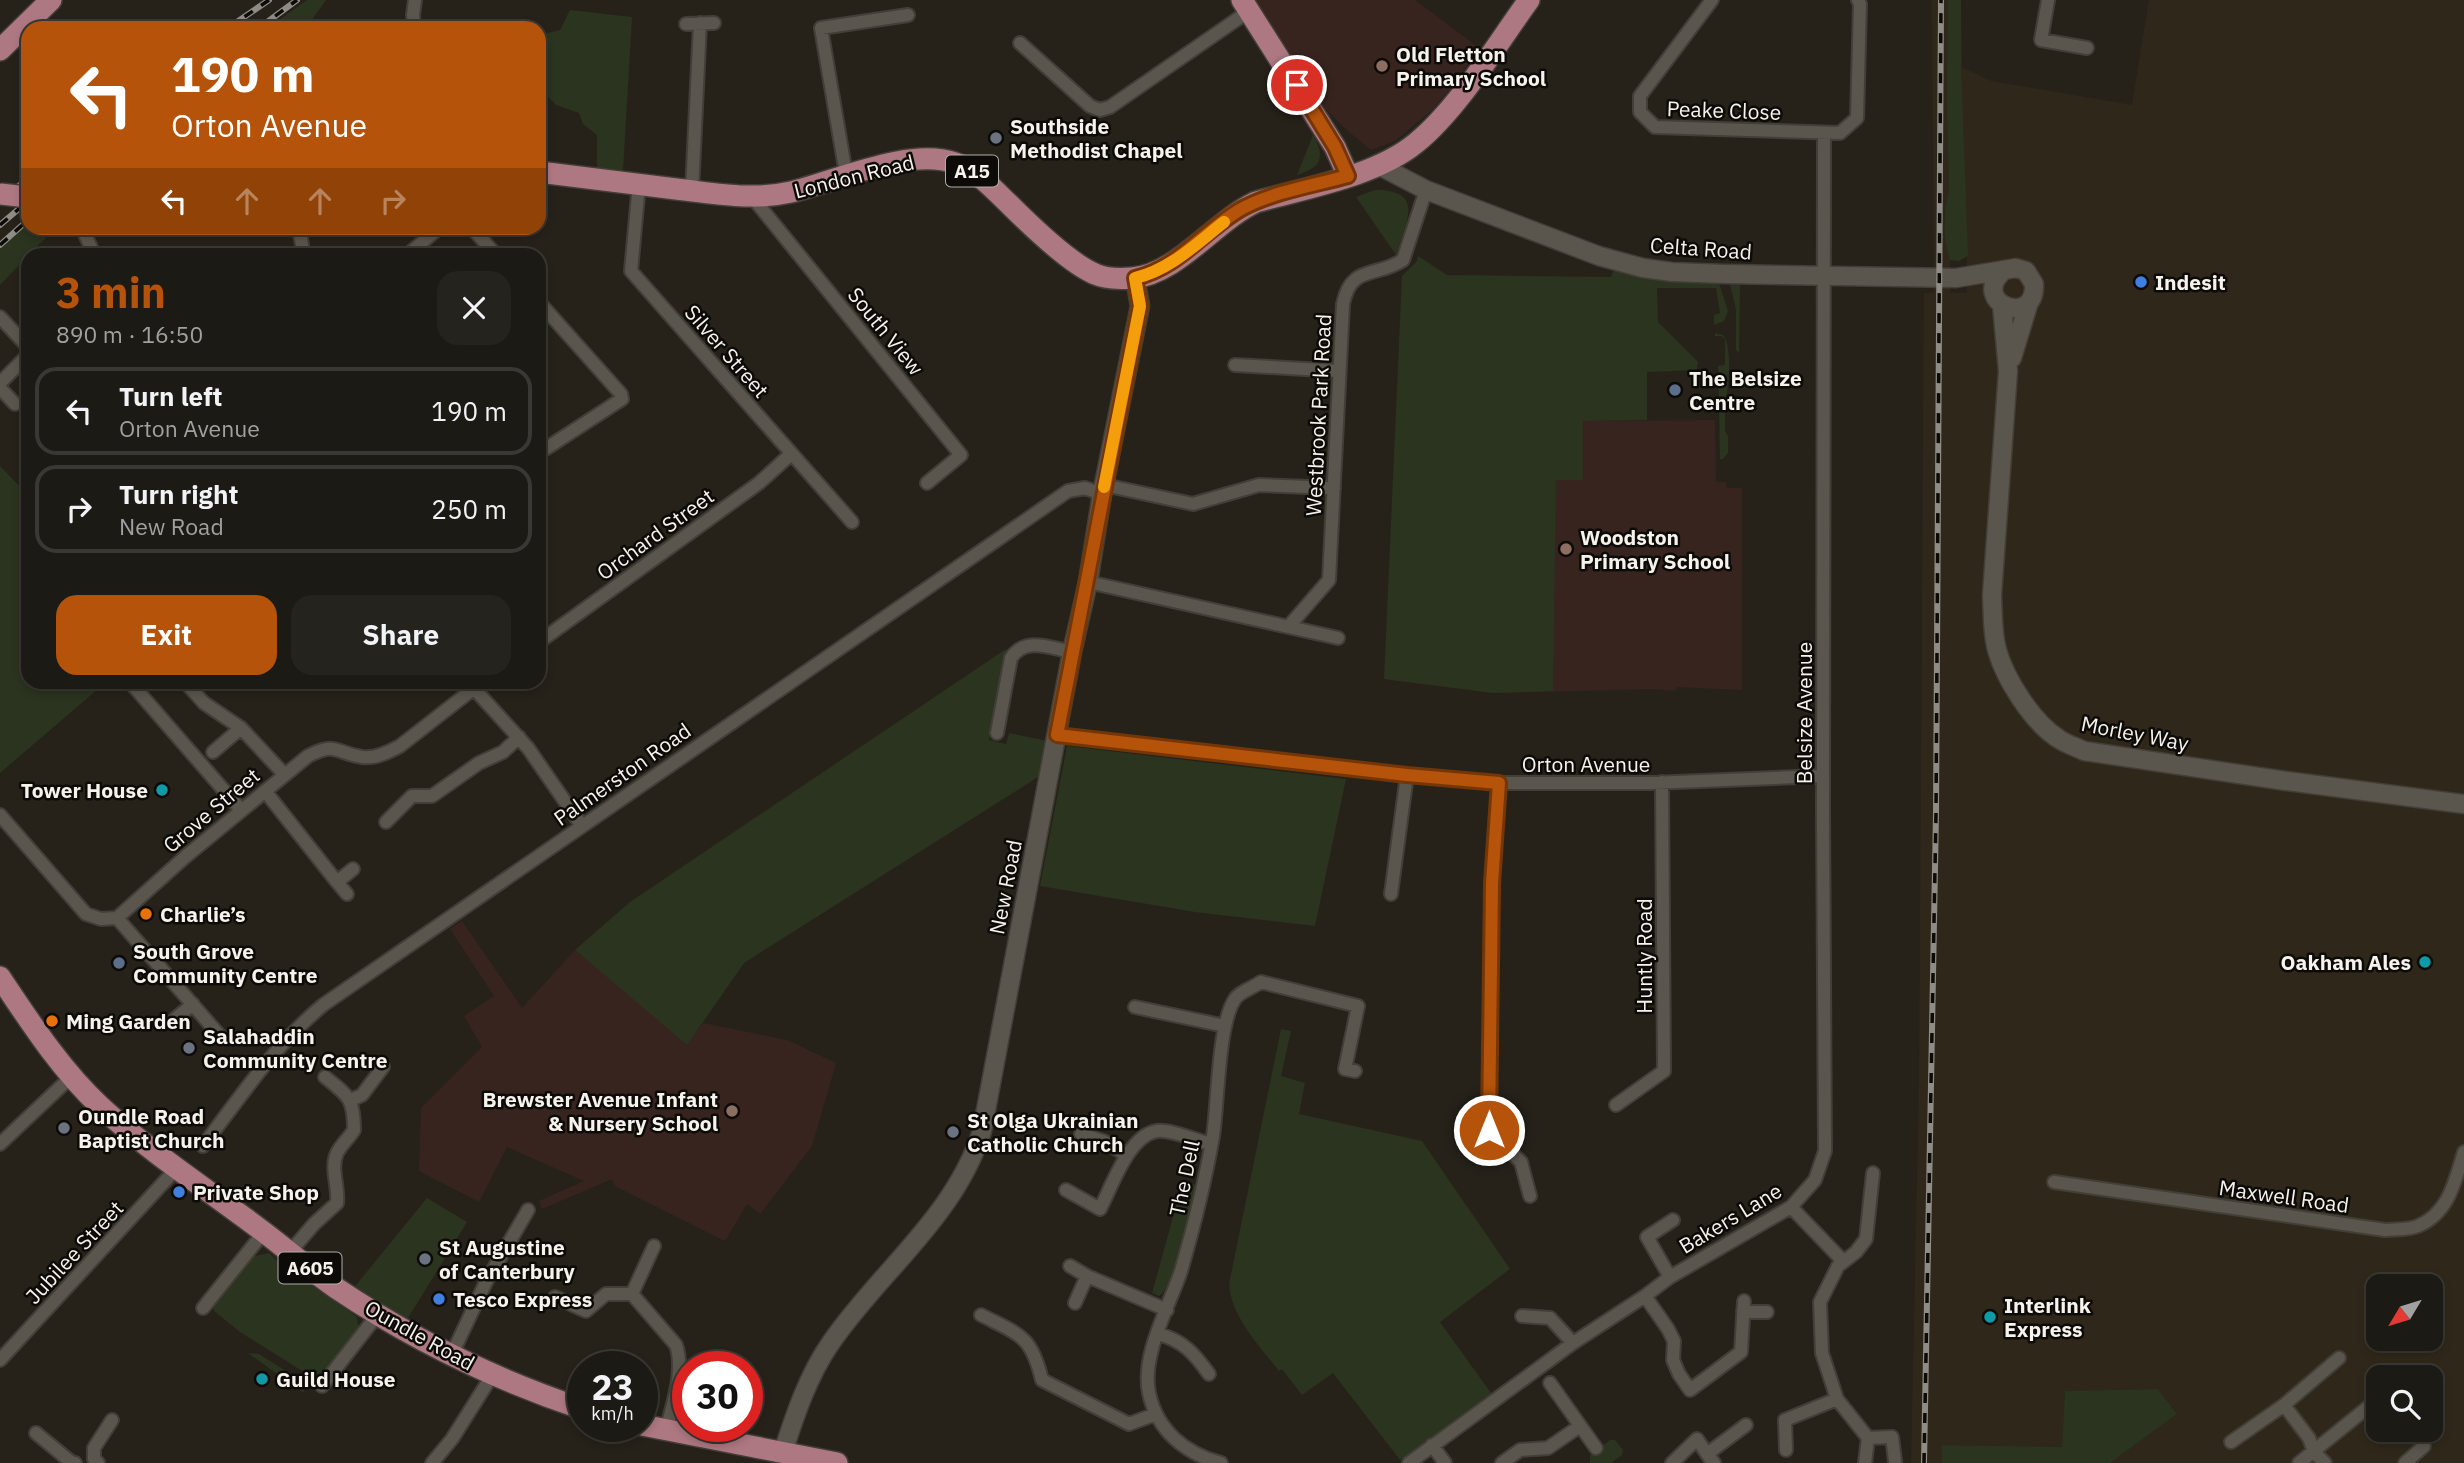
<!DOCTYPE html>
<meta charset="utf-8">
<style>
:root{--surface:#1c1a14;--page:#25231d;--text:#f1f3f6;--muted:#a0a1a0;--line:#3a3834;--accent:#b45309}
body{margin:0;font-family:"IBM Plex Sans",sans-serif;background:var(--page);color:var(--text);height:100vh;display:flex;flex-direction:column;font-size:26px;white-space:nowrap}
*{box-sizing:border-box;margin:0}
p{font-size:23px;color:var(--muted)}
.icon{flex:none;width:38px;height:38px;fill:none;stroke:currentColor;stroke-width:2;stroke-linecap:round;stroke-linejoin:round}
.map{position:relative;flex:1;overflow:hidden}
.side{position:absolute;left:21px;top:248px;width:525px;height:441px;display:flex;flex-direction:column;background:var(--surface);border-radius:21px;box-shadow:0 4px 10px #0003,0 0 0 2px var(--line)}
.side>*{flex:none}
.banner{position:absolute;left:21px;top:21px;width:525px;height:214px;border-radius:21px;box-shadow:0 4px 10px #0003,0 0 0 2px var(--line);background:#b45309;color:#fff;overflow:hidden}
.needle{width:46px;rotate:232deg}
.buttons{position:absolute;left:2366px;top:1274px;display:grid;gap:14px}
.buttons a{display:grid;place-items:center;width:77px;height:77px;border-radius:14px;background:var(--surface);box-shadow:0 4px 10px #0003,0 0 0 2px var(--line);font-size:35px}
.speed{position:absolute;left:567px;top:1351px;display:flex;gap:14px;font-size:35px;font-weight:700;text-align:center}
.speed>*{display:grid;place-content:center;width:91px;height:91px;border-radius:50%;background:var(--surface);box-shadow:0 4px 10px #0003,0 0 0 2px var(--line);line-height:1}
.speed small{font-size:18px;font-weight:400}
.speed .limit{border:10px solid #d22;background:#fff;color:#111}
.pin{position:absolute;display:grid;place-items:center;width:60px;height:60px;color:#fff;margin:-30px;border:4px solid #fff;border-radius:50%;box-shadow:0 2px 7px #0007}
.me{position:absolute;width:77px;margin:-38px;rotate:0deg;stroke-linejoin:round;filter:drop-shadow(0 0 5px #0008)}
.turn{display:flex;align-items:center;gap:24px;height:147px;padding:0 35px;font-size:32px}
.turn .icon{width:91px;height:91px;stroke-width:2.5}
.turn b{display:block;font-size:49px;line-height:60px}
.lanes{display:flex;align-items:center;height:66px;padding:0 35px;background:#0003;justify-content:center;gap:35px;direction:ltr}
.lanes .off{opacity:.35}
.round{display:grid;place-items:center;flex:none;width:74px;height:74px;border-radius:21px;background:var(--page)}
.head{display:flex;align-items:center;justify-content:space-between;height:119px;padding:0 35px}
h1{font-size:42px;font-weight:700;line-height:52px;color:var(--accent)}
.cta{display:flex;gap:14px;margin-top:auto;padding:14px 35px}
.cta a{flex:1;height:80px;border-radius:21px;background:var(--accent);color:#fff;font-size:28px;font-weight:700;line-height:80px;text-align:center}
.cta a+a{background:var(--page);color:var(--text)}
ul{padding:0;list-style:none}
li{display:flex;align-items:center;gap:21px;height:88px;margin:0 14px 10px;padding:0 21px;border:4px solid var(--line);border-radius:21px}
li div{flex:1}
li b{display:block;font-size:26px}
li em{font-style:normal}
.map>svg:first-child{display:block}
</style>
<div class="map">
<svg width="2464" height="1463" viewBox="0 0 2464 1463">
<rect width="100%" height="100%" fill="#26221a"/>
<!-- built -->
<path fill="#2f281a" fill-rule="evenodd" d="M 1932,0 L 1961,0 L 1962,67 L 1991,81 L 2132,105 L 2149,0 L 2464,0 L 2464,1463 L 2110,1463 L 2177,1414 L 2158,1389 L 2065,1391 L 2062,1447 L 1943,1445 L 1942,1463 L 1911,1463 L 1919,1089 L 1924,293 L 1934,293 ZM 1967,256 L 1967,293 L 1950,293 L 1950,260 L 1959,261 ZM 2378,1286 L 2431,1286 L 2431,1339 L 2378,1339 ZM 2378,1377 L 2431,1377 L 2431,1430 L 2378,1430 Z"/>
<!-- education -->
<path fill="#37241f" d="M 1254,0 L 1415,0 L 1479,48 L 1453,85 L 1432,110 L 1395,141 L 1371,150 L 1349,132 L 1323,106 Z
M 1715,420 L 1716,482 L 1726,482 L 1727,488 L 1742,488 L 1742,690 L 1678,687 L 1674,691 L 1654,689 L 1493,693 L 1384,679 L 1556,480 L 1583,480 L 1583,421 Z
M 462,921 L 522,1008 L 575,950 L 687,1044 L 703,1023 L 787,1040 L 836,1063 L 812,1146 L 760,1214 L 747,1204 L 725,1241 L 615,1186 L 612,1179 L 542,1209 L 539,1201 L 584,1181 L 507,1147 L 479,1202 L 419,1171 L 421,1108 L 482,1047 L 464,1016 L 494,996 L 450,929 Z"/>
<!-- green -->
<path fill="#2b341f" d="M 307,0 L 326,0 L 306,28 L 268,28 Z
M 1948,0 L 1961,0 L 1961,67 L 1968,256 L 1959,261 L 1950,260 C 1943,238 1943,213 1949,191 L 1947,103 Z
M 570,10 L 632,17 L 623,171 L 597,169 L 597,135 L 583,124 L 579,113 L 556,105 L 539,87 L 539,35 L 560,30 Z
M 1313,135 C 1326,158 1321,167 1297,175 Z
M 1375,190 C 1426,190 1406,222 1396,255 L 1356,197 Z
M 28,224 L 28,228 L 55,228 L 0,285 L 0,249 Z
M 1418,256 L 1447,275 L 1611,277 L 1614,270 L 1657,280 L 1719,283 L 1728,311 L 1724,321 L 1714,325 L 1714,315 L 1720,313 L 1716,288 L 1657,288 L 1658,322 L 1698,362 L 1697,370 L 1647,372 L 1647,420 L 1583,421 L 1583,480 L 1556,480 L 1553,691 L 1493,693 L 1384,679 L 1402,276 L 1417,261 Z
M 1730,284 L 1740,285 L 1739,353 L 1736,350 L 1736,310 Z
M 1715,333 L 1723,335 C 1732,344 1730,390 1724,402 L 1719,402 L 1718,366 L 1725,365 L 1725,339 L 1721,336 L 1715,336 Z
M 1725,406 L 1725,431 L 1728,436 L 1728,453 L 1723,459 L 1720,459 L 1719,406 Z
M 0,466 L 28,495 L 28,682 L 105,683 L 0,773 Z
M 1006,649 L 989,740 L 1006,744 L 1009,733 L 1048,741 L 1038,777 L 744,963 L 687,1045 L 575,950 L 630,902 Z
M 1067,746 L 1346,779 L 1315,926 L 1195,912 L 1040,886 Z
M 1281,1029 L 1291,1031 L 1281,1076 L 1305,1083 L 1299,1114 L 1422,1141 L 1510,1269 L 1440,1322 L 1491,1393 L 1400,1460 L 1333,1373 L 1302,1395 L 1282,1369 L 1279,1371 C 1259,1345 1231,1317 1229,1284 Z
M 1183,1181 L 1196,1185 C 1192,1205 1174,1289 1159,1296 L 1152,1293 Z
M 427,1198 L 467,1222 L 405,1323 L 352,1290 Z
M 269,1253 L 286,1270 L 290,1270 L 357,1317 L 359,1333 L 320,1378 L 312,1377 L 240,1332 L 214,1311 L 213,1305 L 250,1257 Z
M 248,1353 L 259,1354 L 303,1382 L 304,1393 Z
M 2158,1389 L 2177,1414 L 2110,1463 L 1942,1463 L 1942,1445 L 2062,1447 L 2065,1391 Z
M 1610,1440 L 1615,1440 L 1623,1450 L 1622,1455 L 1611,1463 L 1590,1463 L 1590,1455 Z"/>
<g fill="none" stroke-linecap="round" stroke-linejoin="round">
<defs>
<path id="street" d="M 1712,0 L 1640,96 L 1640,112 L 1655,127 L 1840,133 L 1857,118 L 1860,4 L 1858,0
M 2048,0 L 2041,40 L 2087,48
M 686,24 L 714,23
M 414,28 L 413,15 L 415,0
M 1020,43 L 1090,106 L 1100,110 L 1110,107 L 1249,11
M 846,174 L 821,28 L 908,15
M 639,184 L 631,271 L 852,522
M 692,191 L 700,23
M 753,198 L 961,455 L 927,483
M 82,228 L 95,256
M 299,228 L 304,256
M 472,228 L 497,256
M 406,256 L 439,228
M 539,302 L 621,394 L 622,399 L 539,453
M 0,317 L 28,347
M 1235,365 L 1339,371
M 0,383 L 28,355
M 0,388 L 15,404
M 1104,485 L 1193,504 L 1259,485 L 1334,488
M 1088,582 L 1338,638
M 1289,626 L 1329,580 L 1343,304 C 1351,264 1376,278 1403,260 L 1426,190
M 539,642 L 759,483 L 791,454
M 130,682 L 241,810
M 185,682 L 204,703 L 241,728 L 284,774
M 469,683 L 528,748 L 582,826
M 997,733 L 1011,658 C 1025,636 1051,648 1072,652
M 1057,735 L 1407,775 L 1499,783 L 1652,783 L 1823,776
M 213,752 L 241,728
M 1499,783 L 1492,883 L 1489,1130 L 1521,1162 L 1530,1196
M 265,791 L 337,882 L 353,869
M 0,815 L 86,914 L 101,919 L 117,918 L 185,857 L 308,756 C 337,741 335,753 362,757 C 375,759 389,752 400,746 L 482,682
M 386,822 L 412,796 L 432,796 L 479,763 L 503,752 L 519,737
M 337,882 L 347,894
M 1391,894 L 1407,775
M 117,918 L 221,1037
M 1135,1007 L 1225,1026
M 175,1019 L 193,1004
M 351,1100 L 362,1095 L 383,1067
M 1616,1105 L 1664,1071 L 1662,782
M 1081,1134 L 1103,1141 L 1127,1155
M 0,1144 L 72,1076
M 203,1146 C 240,1097 276,1044 323,1005 L 1068,491 L 1085,488 L 1102,494
M 2054,1182 L 2385,1230 C 2395,1229 2409,1230 2418,1226 C 2449,1213 2455,1181 2464,1152
M 1066,1190 L 1100,1209 C 1112,1186 1129,1135 1157,1131 C 1170,1129 1198,1141 1211,1144
M 1791,1207 L 1843,1261
M 654,1246 L 632,1294 L 676,1345 C 685,1371 672,1406 666,1431
M 290,1252 L 314,1224 L 337,1203 C 339,1187 330,1168 337,1153 C 341,1145 349,1138 354,1130 C 354,1099 349,1096 325,1077
M 1070,1266 L 1087,1276
M 1670,1277 L 1647,1237 L 1673,1220
M 1645,1296 L 1668,1329 L 1674,1341 L 1673,1360 L 1679,1374 L 1690,1390 L 1741,1352 L 1744,1301
M 555,1297 L 586,1311 L 606,1294 L 632,1294
M 1075,1303 L 1087,1276 L 1167,1310
M 203,1308 L 264,1232
M 1743,1312 L 1767,1312
M 981,1315 C 1020,1335 1031,1335 1042,1380 L 1129,1424 L 1156,1414
M 1522,1316 L 1550,1318 L 1573,1343
M 1159,1334 C 1183,1341 1194,1353 1209,1374
M 452,1354 L 486,1282 L 528,1210
M 0,1360 L 176,1169
M 1550,1383 L 1596,1448
M 322,1386 L 378,1314
M 2284,1405 L 2309,1438 L 2314,1452 L 2325,1463
M 36,1433 L 71,1462 L 75,1463
M 1868,1438 L 1892,1437 L 1895,1461
M 2231,1442 L 2284,1405 L 2339,1358
M 1432,1445 L 1445,1463
M 1786,1450 L 1785,1420 L 1837,1399
M 98,1463 L 94,1459 L 94,1448 L 112,1420
M 432,1463 L 452,1439 L 493,1374
M 1221,1463 C 1186,1454 1157,1431 1149,1393 C 1141,1355 1169,1307 1181,1271 C 1194,1226 1205,1182 1213,1136 C 1218,1104 1218,1023 1235,999 C 1239,992 1254,987 1261,982 L 1358,1006 L 1345,1069 L 1355,1071
M 1409,1463 L 1573,1343 L 1645,1296 L 1670,1277 L 1791,1207 L 1815,1180 L 1825,1151 L 1823,810 L 1824,133
M 1502,1463 L 1520,1450 L 1548,1448 L 1580,1426
M 1672,1463 L 1697,1439 L 1707,1454
M 1714,1463 L 1707,1454 L 1746,1425
M 1865,1463 L 1868,1438 L 1837,1399 L 1822,1353 L 1820,1302 L 1838,1266 L 1856,1252 L 1866,1239 L 1873,1173
M 2299,1463 L 2378,1399
M 2405,1463 L 2424,1446"/>
<path id="secondary" d="M 1378,165 L 1426,190 L 1599,256 L 1643,268 L 1672,272 L 1725,274 L 1956,278 L 2016,268 L 2026,271 L 2034,284 C 2036,329 1970,303 2002,272
M 2002,305 L 2008,371 L 1992,595 C 1993,613 1992,632 1997,650 C 2005,679 2033,723 2059,739 C 2066,744 2076,747 2084,751 L 2286,781 L 2464,804
M 2012,358 L 2029,302
M 783,1452 C 795,1415 808,1376 830,1344 C 879,1272 955,1217 982,1131 L 1072,652 L 1088,582 L 1102,494 L 1140,306 L 1135,278"/>
<path id="primary" d="M 1242,0 L 1335,147 L 1348,176
M 0,50 L 51,0
M 539,172 C 585,178 630,183 676,189 C 714,193 752,201 791,192 C 836,181 910,147 955,163 C 978,171 992,188 1009,204 C 1030,225 1069,263 1095,274 C 1106,279 1120,279 1132,278 C 1177,275 1215,221 1256,202 C 1306,188 1376,176 1416,143 C 1458,109 1497,44 1529,0
M 0,977 C 30,1022 61,1070 101,1107 C 152,1154 210,1191 265,1233 C 289,1251 311,1271 336,1288 C 412,1339 496,1380 583,1409
M 642,1425 L 837,1463"/>
</defs>
<!-- street casing -->
<use href="#street" stroke="#423e38" stroke-width="16"/>
<!-- secondary casing -->
<use href="#secondary" stroke="#423e38" stroke-width="21"/>
<!-- primary casing -->
<use href="#primary" stroke="#423e38" stroke-width="24"/>
<!-- street -->
<use href="#street" stroke="#5b564d" stroke-width="12"/>
<!-- secondary -->
<use href="#secondary" stroke="#5b564d" stroke-width="18"/>
<!-- primary -->
<use href="#primary" stroke="#ae7882" stroke-width="21"/>
<defs>
<path id="rail" d="M 228,28 L 269,0
M 259,28 L 297,0
M 0,202 L 28,178
M 0,225 L 28,201
M 0,245 L 28,220
M 1924,1463 L 1936,814 L 1941,0"/>
</defs>
<!-- rail casing -->
<use href="#rail" stroke="#8f8c85" stroke-width="6"/>
<!-- rail -->
<use href="#rail" stroke="#0d0b08" stroke-width="3.5" stroke-dasharray="10" stroke-linecap="butt"/>
<defs>
<path id="primary-bridge" d="M 0,194 L 28,197"/>
</defs>
<!-- primary-bridge casing -->
<use href="#primary-bridge" stroke="#423e38" stroke-width="24" stroke-linecap="butt"/>
<!-- primary-bridge -->
<use href="#primary-bridge" stroke="#ae7882" stroke-width="21"/>
</g>
<g fill="none" stroke-linecap="round" stroke-linejoin="round">
<defs>
<path id="route" d="M 1297,85 L 1335,147 L 1348,176 C 1315,185 1273,192 1243,208 C 1205,229 1179,268 1135,278 L 1140,306 L 1057,735 L 1407,775 L 1499,783 L 1492,883 L 1489,1130"/>
</defs>
<!-- route casing -->
<use href="#route" stroke="#753606" stroke-width="18"/>
<!-- route -->
<use href="#route" stroke="#b45309" stroke-width="12"/>
<!-- slow -->
<path stroke="#f59e0b" stroke-width="12" d="M 1104,487 L 1140,306 L 1135,278 C 1170,270 1196,244 1224,222"/>
</g>
<!-- markers -->
<g fill="#8d6e63" stroke="#0d0b08" stroke-width="2.5">
<circle cx="1382" cy="66" r="7"/>
<circle cx="1566" cy="549" r="7"/>
<circle cx="732" cy="1111" r="7"/>
</g>
<g fill="#6b7280" stroke="#0d0b08" stroke-width="2.5">
<circle cx="996" cy="138" r="7"/>
<circle cx="189" cy="1048" r="7"/>
<circle cx="64" cy="1128" r="7"/>
<circle cx="953" cy="1132" r="7"/>
<circle cx="425" cy="1259" r="7"/>
</g>
<g fill="#3f7fe0" stroke="#0d0b08" stroke-width="2.5">
<circle cx="2141" cy="282" r="7"/>
<circle cx="179" cy="1192" r="7"/>
<circle cx="439" cy="1299" r="7"/>
</g>
<g fill="#5c6f8a" stroke="#0d0b08" stroke-width="2.5">
<circle cx="1675" cy="390" r="7"/>
<circle cx="119" cy="963" r="7"/>
</g>
<g fill="#0f9aa8" stroke="#0d0b08" stroke-width="2.5">
<circle cx="162" cy="790" r="7"/>
<circle cx="2425" cy="962" r="7"/>
<circle cx="1990" cy="1317" r="7"/>
<circle cx="262" cy="1379" r="7"/>
</g>
<g fill="#e8710a" stroke="#0d0b08" stroke-width="2.5">
<circle cx="146" cy="914" r="7"/>
<circle cx="52" cy="1021" r="7"/>
</g>
<g text-anchor="middle" dominant-baseline="central" stroke-width="5" stroke-linejoin="round" paint-order="stroke">
<!-- shield labels -->
<g fill="#0d0b08" stroke="#b0ada8" stroke-width="2">
<rect x="946" y="155.5" width="52" height="31" rx="5"/>
<rect x="278.5" y="1252.5" width="63" height="31" rx="5"/>
</g>
<g font-size="19" font-weight="bold" fill="#f6f3ed">
<text x="972" y="171">A15</text>
<text x="310" y="1268">A605</text>
</g>
<!-- poi labels -->
<g font-size="21" font-weight="bold" fill="#f6f3ed" stroke="#0d0b08" text-anchor="start">
<text x="1396" y="54">Old Fletton<tspan x="1396" dy="24">Primary School</tspan></text>
<text x="1010" y="126">Southside<tspan x="1010" dy="24">Methodist Chapel</tspan></text>
<text x="2155" y="282">Indesit</text>
<text x="1689" y="378">The Belsize<tspan x="1689" dy="24">Centre</tspan></text>
<text x="1580" y="537">Woodston<tspan x="1580" dy="24">Primary School</tspan></text>
<text x="148" y="790" text-anchor="end">Tower House</text>
<text x="160" y="914">Charlie’s</text>
<text x="133" y="951">South Grove<tspan x="133" dy="24">Community Centre</tspan></text>
<text x="2411" y="962" text-anchor="end">Oakham Ales</text>
<text x="66" y="1021">Ming Garden</text>
<text x="203" y="1036">Salahaddin<tspan x="203" dy="24">Community Centre</tspan></text>
<text x="718" y="1099" text-anchor="end">Brewster Avenue Infant<tspan x="718" dy="24">&amp; Nursery School</tspan></text>
<text x="78" y="1116">Oundle Road<tspan x="78" dy="24">Baptist Church</tspan></text>
<text x="967" y="1120">St Olga Ukrainian<tspan x="967" dy="24">Catholic Church</tspan></text>
<text x="193" y="1192">Private Shop</text>
<text x="439" y="1247">St Augustine<tspan x="439" dy="24">of Canterbury</tspan></text>
<text x="453" y="1299">Tesco Express</text>
<text x="2004" y="1305">Interlink<tspan x="2004" dy="24">Express</tspan></text>
<text x="276" y="1379">Guild House</text>
</g>
<!-- street labels -->
<g font-size="21" fill="#f6f3ed" stroke="#0d0b08">
<text transform="translate(1724 110) rotate(2)">Peake Close</text>
<text transform="translate(854 176) rotate(-14)">London Road</text>
<text transform="translate(1701 248) rotate(4)">Celta Road</text>
<text transform="translate(886 331) rotate(51)">South View</text>
<text transform="translate(727 351) rotate(49)">Silver Street</text>
<text transform="translate(1318 415) rotate(-87)">Westbrook Park Road</text>
<text transform="translate(655 534) rotate(-36)">Orchard Street</text>
<text transform="translate(1804 713) rotate(-90)">Belsize Avenue</text>
<text transform="translate(2135 733) rotate(11)">Morley Way</text>
<text x="1586" y="764">Orton Avenue</text>
<text transform="translate(622 774) rotate(-35)">Palmerston Road</text>
<text transform="translate(211 810) rotate(-40)">Grove Street</text>
<text transform="translate(1005 887) rotate(-79)">New Road</text>
<text transform="translate(1644 956) rotate(-90)">Huntly Road</text>
<text transform="translate(1184 1178) rotate(-78)">The Dell</text>
<text transform="translate(2284 1196) rotate(8)">Maxwell Road</text>
<text transform="translate(1730 1218) rotate(-31)">Bakers Lane</text>
<text transform="translate(74 1252) rotate(-47)">Jubilee Street</text>
<text transform="translate(420 1335) rotate(29)">Oundle Road</text>
</g>
</g>
</svg>
<div class="buttons">
<a><svg class="needle" viewBox="-14 -14 28 28"><path d="M0-13l5 13h-10z" fill="#e53935"/><path d="M0 13l5-13h-10z" fill="#a0a1a0"/></svg></a>
<a><svg class="icon" aria-label="search" viewBox="0 0 24 24"><circle cx="10" cy="10" r="6"/><path d="M15 15l6 6"/></svg></a>
</div>
<div class="speed"><div>23<small>km/h</small></div><div class="limit">30</div></div>
<div class="pin" style="left:1297px;top:85px;background:#d93025"><svg class="icon" aria-label="arrive" viewBox="0 0 24 24"><path d="M6 21V4h12l-3 4 3 4H6"/></svg></div>
<svg class="me" style="left:1489px;top:1130px" viewBox="-20 -20 40 40"><circle r="17" fill="#b45309" stroke="#fff" stroke-width="3"/><path d="M0-11L8 9 0 5-8 9z" fill="#fff"/></svg>
<div class="banner">
<div class="turn"><svg class="icon" aria-label="left" viewBox="0 0 24 24"><path d="M17 20v-9H6M10 6l-5 5 5 5"/></svg><div><b>190 m</b>Orton Avenue</div></div>
<div class="lanes"><svg class="icon" aria-label="left" viewBox="0 0 24 24"><path d="M17 20v-9H6M10 6l-5 5 5 5"/></svg><svg class="icon off" aria-label="ahead" viewBox="0 0 24 24"><path d="M12 20V5M6 11l6-6 6 6"/></svg><svg class="icon off" aria-label="ahead" viewBox="0 0 24 24"><path d="M12 20V5M6 11l6-6 6 6"/></svg><svg class="icon off" aria-label="right" viewBox="0 0 24 24"><path d="M7 20v-9h11M14 6l5 5-5 5"/></svg></div>
</div>
<section class="side">
<div class="head"><div><h1>3 min</h1><p>890 m · 16:50</p></div><a class="round"><svg class="icon" aria-label="close" viewBox="0 0 24 24"><path d="M6 6l12 12M18 6L6 18"/></svg></a></div>
<ul>
<li><svg class="icon" aria-label="left" viewBox="0 0 24 24"><path d="M17 20v-9H6M10 6l-5 5 5 5"/></svg><div><b>Turn left</b><p>Orton Avenue</p></div><em>190 m</em></li>
<li><svg class="icon" aria-label="right" viewBox="0 0 24 24"><path d="M7 20v-9h11M14 6l5 5-5 5"/></svg><div><b>Turn right</b><p>New Road</p></div><em>250 m</em></li>
</ul>
<div class="cta"><a>Exit</a><a>Share</a></div>
</section>
</div>
